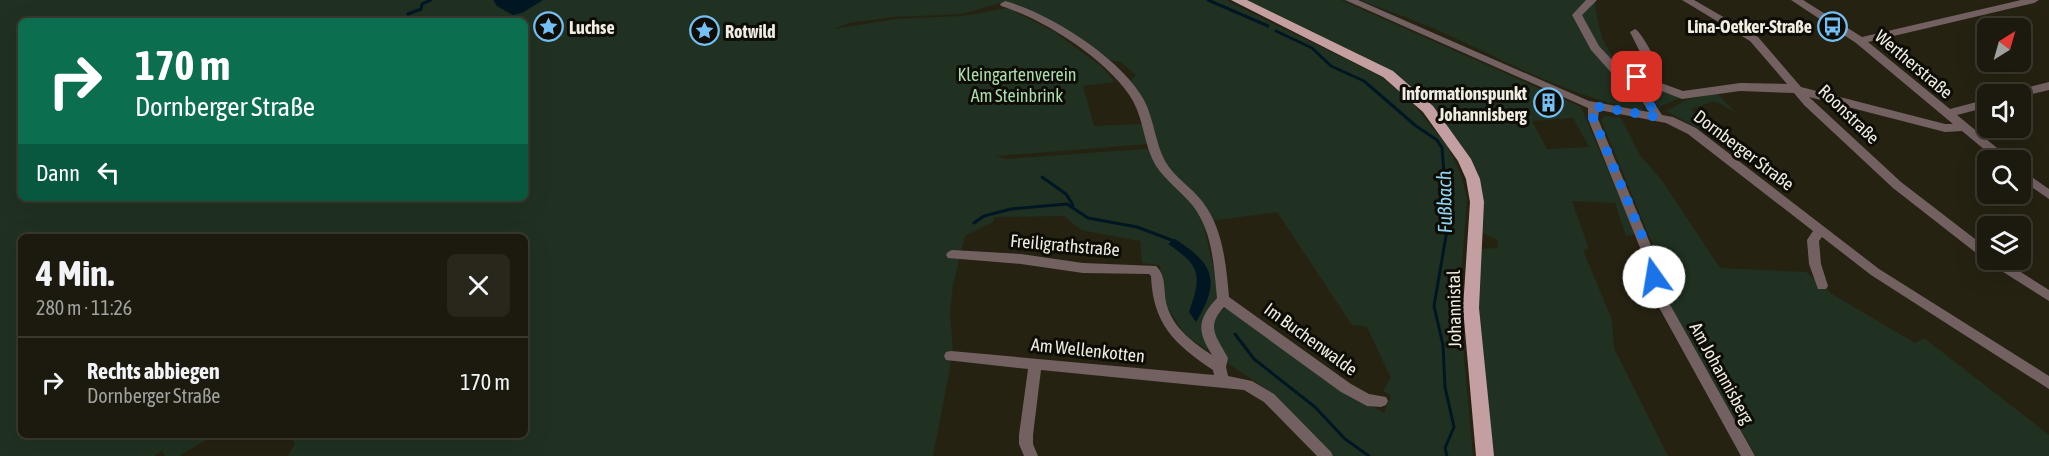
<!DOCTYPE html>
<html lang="de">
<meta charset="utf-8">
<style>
:root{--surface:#1c1a0e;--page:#29271c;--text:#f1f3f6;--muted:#a0a19e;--line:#3a382e}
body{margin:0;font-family:"Asap Condensed",sans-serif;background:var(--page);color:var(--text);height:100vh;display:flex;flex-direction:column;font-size:22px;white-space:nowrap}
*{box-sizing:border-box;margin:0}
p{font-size:20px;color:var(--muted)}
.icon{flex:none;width:33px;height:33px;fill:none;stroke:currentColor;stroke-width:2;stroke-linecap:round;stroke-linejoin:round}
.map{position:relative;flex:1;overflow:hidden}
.drawer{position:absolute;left:18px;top:234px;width:510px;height:204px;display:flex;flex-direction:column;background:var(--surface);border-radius:9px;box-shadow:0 6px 24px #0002,0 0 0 2px var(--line)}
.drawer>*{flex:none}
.guide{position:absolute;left:18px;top:18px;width:510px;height:183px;border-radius:9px;box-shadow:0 6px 24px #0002,0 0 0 2px var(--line);background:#0b6e4f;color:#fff;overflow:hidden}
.needle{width:39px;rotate:37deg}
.controls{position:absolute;left:1977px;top:18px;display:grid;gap:12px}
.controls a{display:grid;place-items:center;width:54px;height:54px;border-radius:9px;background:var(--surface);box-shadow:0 6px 24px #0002,0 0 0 2px var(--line);font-size:30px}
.pin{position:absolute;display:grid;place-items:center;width:51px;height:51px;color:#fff;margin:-26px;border-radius:12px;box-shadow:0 3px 9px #0006}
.me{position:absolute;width:66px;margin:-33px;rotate:347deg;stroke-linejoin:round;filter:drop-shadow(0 0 4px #0008)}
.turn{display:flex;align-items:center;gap:21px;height:126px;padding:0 18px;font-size:27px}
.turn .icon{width:78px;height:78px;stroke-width:2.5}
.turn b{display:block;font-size:42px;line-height:51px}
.then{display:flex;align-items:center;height:57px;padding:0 18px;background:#0003;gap:12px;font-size:22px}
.round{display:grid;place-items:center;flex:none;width:63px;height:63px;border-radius:9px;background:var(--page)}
.head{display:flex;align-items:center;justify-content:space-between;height:102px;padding:0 18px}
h1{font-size:36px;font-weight:700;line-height:45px}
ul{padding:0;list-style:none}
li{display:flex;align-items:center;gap:18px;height:90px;padding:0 18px;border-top:2px solid var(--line)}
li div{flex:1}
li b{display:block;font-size:22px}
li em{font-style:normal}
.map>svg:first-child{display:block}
</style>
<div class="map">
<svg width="2049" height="456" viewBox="0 0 2049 456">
<rect width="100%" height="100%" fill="#262212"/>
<!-- green -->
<path fill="#203121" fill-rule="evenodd" d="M 0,0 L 1226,0 L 1380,76 L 1411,101 L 1448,147 L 1460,172 L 1467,198 L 1459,304 L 1473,456 L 1333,456 L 1270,391 L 1186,336 L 1165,304 L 1160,265 L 1142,263 L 1140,241 L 1081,230 L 1064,216 L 995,217 L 993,222 L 965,236 L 953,285 L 950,313 L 953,352 L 933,456 L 288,456 L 295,443 L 289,435 L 525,435 L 525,237 L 21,237 L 21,435 L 214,435 L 179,456 L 165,456 L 162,451 L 154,456 L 0,456 ZM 1004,2 L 1019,5 L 1041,17 L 1107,60 L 1121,62 L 1136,75 L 1130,81 L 1157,148 L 1007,159 L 996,156 L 1148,144 L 1143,124 L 1094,126 L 1083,86 L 1115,82 L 1101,66 L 1053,31 L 1008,8 L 962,16 L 895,19 L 834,29 L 849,23 L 893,17 L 962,14 ZM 21,21 L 525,21 L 525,198 L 21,198 ZM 1277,212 L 1352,325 L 1367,327 L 1391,378 L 1383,391 L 1391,396 L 1384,413 L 1344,389 L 1227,308 L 1222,310 L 1213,304 L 1219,293 L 1203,222 Z
M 1246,0 L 1341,0 L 1581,107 L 1635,234 L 1626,236 L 1615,203 L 1572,201 L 1589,249 L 1583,250 L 1612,320 L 1614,348 L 1668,456 L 1493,456 L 1477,328 L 1480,249 L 1497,248 L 1498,240 L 1482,233 L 1482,190 L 1471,162 L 1379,64 ZM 1573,118 L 1589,147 L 1547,149 L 1532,121 Z
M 1360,0 L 1595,0 C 1597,30 1606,58 1633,75 L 1629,79 L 1644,99 L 1643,110 C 1561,96 1500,56 1425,25 C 1404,16 1382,9 1360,0 Z
M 1642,82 L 1680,98 L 1659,107 L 1639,83 Z
M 1717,93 L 1735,112 L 1714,101 L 1691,109 L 1725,139 L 1712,136 L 1666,111 L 1686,100 Z
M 1605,116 L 1621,118 L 1640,155 L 1661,179 L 1720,268 L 1806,272 L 1832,294 L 1915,343 L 1924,338 L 2049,435 L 2049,456 L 1756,456 L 1668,302 L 1659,279 L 1659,260 L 1601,120 Z"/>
<!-- water -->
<path fill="#001723" d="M 493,0 L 543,0 L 522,13 L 513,15 L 497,6 Z
M 1175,239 C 1214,264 1221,281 1196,322 L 1189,312 C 1202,275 1201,266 1168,244 Z"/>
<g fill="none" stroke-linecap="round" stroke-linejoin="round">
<!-- stream -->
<path stroke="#001723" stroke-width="3" d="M 1208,0 L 1268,26
M 408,14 L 421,9 L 422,4 L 431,0
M 1276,31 L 1312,48 L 1331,66 L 1364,81 L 1416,126 L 1437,140 L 1442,148 L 1448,224 L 1434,306 L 1443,345 L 1445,387 L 1454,427 L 1445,448 L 1447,456
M 1042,177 L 1066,194 L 1073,205
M 974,223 L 984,216 L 1011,209 L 1067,204 L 1088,218 L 1137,227 L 1174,241
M 1235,334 L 1254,359 L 1315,407 L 1345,439 L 1369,456"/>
<!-- minor -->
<path fill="#736162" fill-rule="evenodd" d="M 1345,0 L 1358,0 L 1589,101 L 1649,112 L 1640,98 L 1634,98 L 1591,50 L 1572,15 L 1586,0 L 1597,0 L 1582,15 L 1599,46 L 1630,79 L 1631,75 L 1641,75 L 1646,69 L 1646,64 L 1630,32 L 1635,29 C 1641,32 1656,58 1656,66 C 1657,71 1653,75 1650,79 L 1683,91 L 1740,83 L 1787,84 L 1750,41 L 1682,0 L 1694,0 L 1758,37 L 1801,87 L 1945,124 L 1953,124 L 1856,43 L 1791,0 L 1803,0 L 1862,37 L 2021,0 L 2039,0 L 2034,3 L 1868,42 L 1950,109 L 1988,99 L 1988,107 L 1957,115 L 2008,157 L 2009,160 L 1997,160 L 1962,131 L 1945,132 L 1809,97 L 1901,182 L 1988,249 L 1988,260 L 2002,260 L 2049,290 L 2049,301 L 1989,263 L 1893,188 L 1804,105 L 1794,93 L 1740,91 L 1682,99 L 1641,83 L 1662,115 L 1673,117 L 1696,128 L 1879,269 L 2049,376 L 2049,389 L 1871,275 L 1822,237 L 1819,241 L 1821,264 L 1828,286 L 1826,289 L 1818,289 L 1809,264 L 1807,240 L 1813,231 L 1688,134 L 1666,123 L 1599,110 L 1598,119 L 1655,255 L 1668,301 L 1755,456 L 1741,456 L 1656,302 L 1643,255 L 1588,119 L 1588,108 Z
M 1005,1 C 1050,13 1122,59 1144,100 C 1154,119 1155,142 1165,161 C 1174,177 1191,187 1202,201 C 1223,228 1226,264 1229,297 L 1351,384 L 1369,394 L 1386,397 L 1388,401 L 1386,405 L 1381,407 L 1367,406 L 1341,392 L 1224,307 C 1205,327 1217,337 1228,358 L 1226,367 L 1228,376 L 1252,381 L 1274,394 L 1331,452 L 1333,456 L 1317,456 L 1264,402 L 1244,390 L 1041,370 L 1033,435 L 1033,444 L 1038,456 L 1024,456 L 1019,444 L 1019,435 L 1028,369 L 946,360 L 944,356 L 946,352 L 951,351 L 1214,375 L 1213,370 C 1174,344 1153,324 1151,276 L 1149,274 L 1083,273 L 1021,264 L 948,258 L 946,255 L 948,252 L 952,250 L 1021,254 L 1083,263 L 1156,266 C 1167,276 1163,292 1167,306 C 1174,329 1194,343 1212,355 C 1197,331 1197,320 1217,298 C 1214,268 1213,232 1193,206 C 1182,192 1166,181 1156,166 C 1144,146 1144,121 1133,101 C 1111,62 1044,19 1001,6 L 1000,4 Z
M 2049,82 L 2049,90 L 2020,97 L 2020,94 L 2013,94 L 2014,91 Z
M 2020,169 L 2049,189 L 2049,199 L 2020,179 Z"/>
<!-- major -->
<path fill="#c49fa1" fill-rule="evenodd" d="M 1231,0 L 1247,0 L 1393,71 L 1433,106 L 1471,159 L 1480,179 L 1484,202 L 1479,308 L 1494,456 L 1476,456 L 1463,308 L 1470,202 L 1466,179 L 1458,161 L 1423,112 L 1383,77 Z"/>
</g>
<!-- wall -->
<path fill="#7e7888" d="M 1544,95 L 1556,101 L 1554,106 L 1545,106 L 1542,99 Z"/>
<!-- building -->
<path fill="#928b9e" stroke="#66616f" stroke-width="1.5" d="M 1552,94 L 1556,101 L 1547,102 L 1544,95 Z"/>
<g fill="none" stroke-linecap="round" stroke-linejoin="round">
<!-- route -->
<path stroke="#1a73e8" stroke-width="10" stroke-dasharray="0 18" d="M 1637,77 L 1634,79 L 1635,82 L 1658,117 L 1594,106 L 1592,115 L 1650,255 L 1654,277"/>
</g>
<!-- icons -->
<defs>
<symbol id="bus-ring" viewBox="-11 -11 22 22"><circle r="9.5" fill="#0d0c05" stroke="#74c0f6" stroke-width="1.5"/><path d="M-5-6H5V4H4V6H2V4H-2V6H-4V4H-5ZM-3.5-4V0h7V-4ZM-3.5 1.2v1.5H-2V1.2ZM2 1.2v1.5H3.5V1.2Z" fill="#74c0f6"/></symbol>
<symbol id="sight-ring" viewBox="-11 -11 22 22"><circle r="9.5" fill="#0d0c05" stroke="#74c0f6" stroke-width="1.5"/><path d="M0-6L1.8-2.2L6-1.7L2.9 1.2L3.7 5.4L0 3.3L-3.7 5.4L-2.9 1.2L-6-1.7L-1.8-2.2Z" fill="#74c0f6"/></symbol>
<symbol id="building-ring" viewBox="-11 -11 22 22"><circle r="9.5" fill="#0d0c05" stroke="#74c0f6" stroke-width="1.5"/><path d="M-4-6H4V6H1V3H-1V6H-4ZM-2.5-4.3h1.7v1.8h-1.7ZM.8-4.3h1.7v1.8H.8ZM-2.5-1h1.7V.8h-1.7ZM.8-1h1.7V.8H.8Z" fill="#74c0f6"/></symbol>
</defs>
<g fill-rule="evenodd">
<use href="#bus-ring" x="1816" y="10" width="33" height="33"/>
<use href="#sight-ring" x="532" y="10" width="33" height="33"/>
<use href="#sight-ring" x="688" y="14" width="33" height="33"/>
<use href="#building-ring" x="1532" y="86" width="33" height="33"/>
</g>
<g text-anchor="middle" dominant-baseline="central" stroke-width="6" stroke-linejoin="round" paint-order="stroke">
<!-- poi labels -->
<g font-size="18" font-weight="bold" fill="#efece1" stroke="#0d0c05" text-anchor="end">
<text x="1812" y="26">Lina-Oetker-Straße</text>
<text x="569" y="27" text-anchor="start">Luchse</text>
<text x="725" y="31" text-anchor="start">Rotwild</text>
<text x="1527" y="93">Informationspunkt<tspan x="1527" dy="21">Johannisberg</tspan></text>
</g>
<!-- street labels -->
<g font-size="18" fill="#efece1" stroke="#0d0c05">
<text transform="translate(1914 64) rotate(40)">Wertherstraße</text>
<text transform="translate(1849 114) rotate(44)">Roonstraße</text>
<text transform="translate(1744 150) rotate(37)">Dornberger Straße</text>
<text transform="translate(1065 245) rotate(5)">Freiligrathstraße</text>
<text transform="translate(1454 309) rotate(-91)">Johannistal</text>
<text transform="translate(1311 339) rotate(36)">Im Buchenwalde</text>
<text transform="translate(1088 350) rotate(6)">Am Wellenkotten</text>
<text transform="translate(1722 373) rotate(61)">Am Johannisberg</text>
</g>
<!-- park labels -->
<g font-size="18" fill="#abdcad" stroke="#0d0c05">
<text x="1017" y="74">Kleingartenverein<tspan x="1017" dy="21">Am Steinbrink</tspan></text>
</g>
<!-- water labels -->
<g font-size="20" font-style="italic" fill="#90d3f4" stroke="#0d0c05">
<text transform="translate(1444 202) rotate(-91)">Fußbach</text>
</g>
</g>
</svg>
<div class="controls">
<a><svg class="needle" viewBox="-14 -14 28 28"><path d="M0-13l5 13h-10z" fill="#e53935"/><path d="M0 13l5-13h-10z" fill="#a0a19e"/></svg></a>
<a><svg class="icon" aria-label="sound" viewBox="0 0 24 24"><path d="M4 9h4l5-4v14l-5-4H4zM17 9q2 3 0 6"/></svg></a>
<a><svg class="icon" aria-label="search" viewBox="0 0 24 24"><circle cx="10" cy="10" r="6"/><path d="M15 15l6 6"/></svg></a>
<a><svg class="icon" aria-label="layers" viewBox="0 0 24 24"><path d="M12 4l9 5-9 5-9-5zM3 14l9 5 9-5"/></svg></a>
</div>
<div class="pin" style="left:1637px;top:77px;background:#d93025"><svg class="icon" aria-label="arrive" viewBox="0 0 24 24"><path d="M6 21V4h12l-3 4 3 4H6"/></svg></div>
<svg class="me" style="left:1654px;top:277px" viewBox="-20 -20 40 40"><circle r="19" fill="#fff"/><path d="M0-13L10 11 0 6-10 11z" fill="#1a73e8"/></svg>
<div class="guide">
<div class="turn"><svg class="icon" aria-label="right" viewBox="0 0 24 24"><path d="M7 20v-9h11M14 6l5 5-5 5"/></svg><div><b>170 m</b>Dornberger Straße</div></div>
<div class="then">Dann<svg class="icon" aria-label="left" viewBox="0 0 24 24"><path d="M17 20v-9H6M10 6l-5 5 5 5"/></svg></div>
</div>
<section class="drawer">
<div class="head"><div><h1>4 Min.</h1><p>280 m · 11:26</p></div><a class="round"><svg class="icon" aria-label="close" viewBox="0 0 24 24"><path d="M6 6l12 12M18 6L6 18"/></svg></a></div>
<ul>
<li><svg class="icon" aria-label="right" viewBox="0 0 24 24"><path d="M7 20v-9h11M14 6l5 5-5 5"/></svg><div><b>Rechts abbiegen</b><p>Dornberger Straße</p></div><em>170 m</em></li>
</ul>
</section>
</div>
